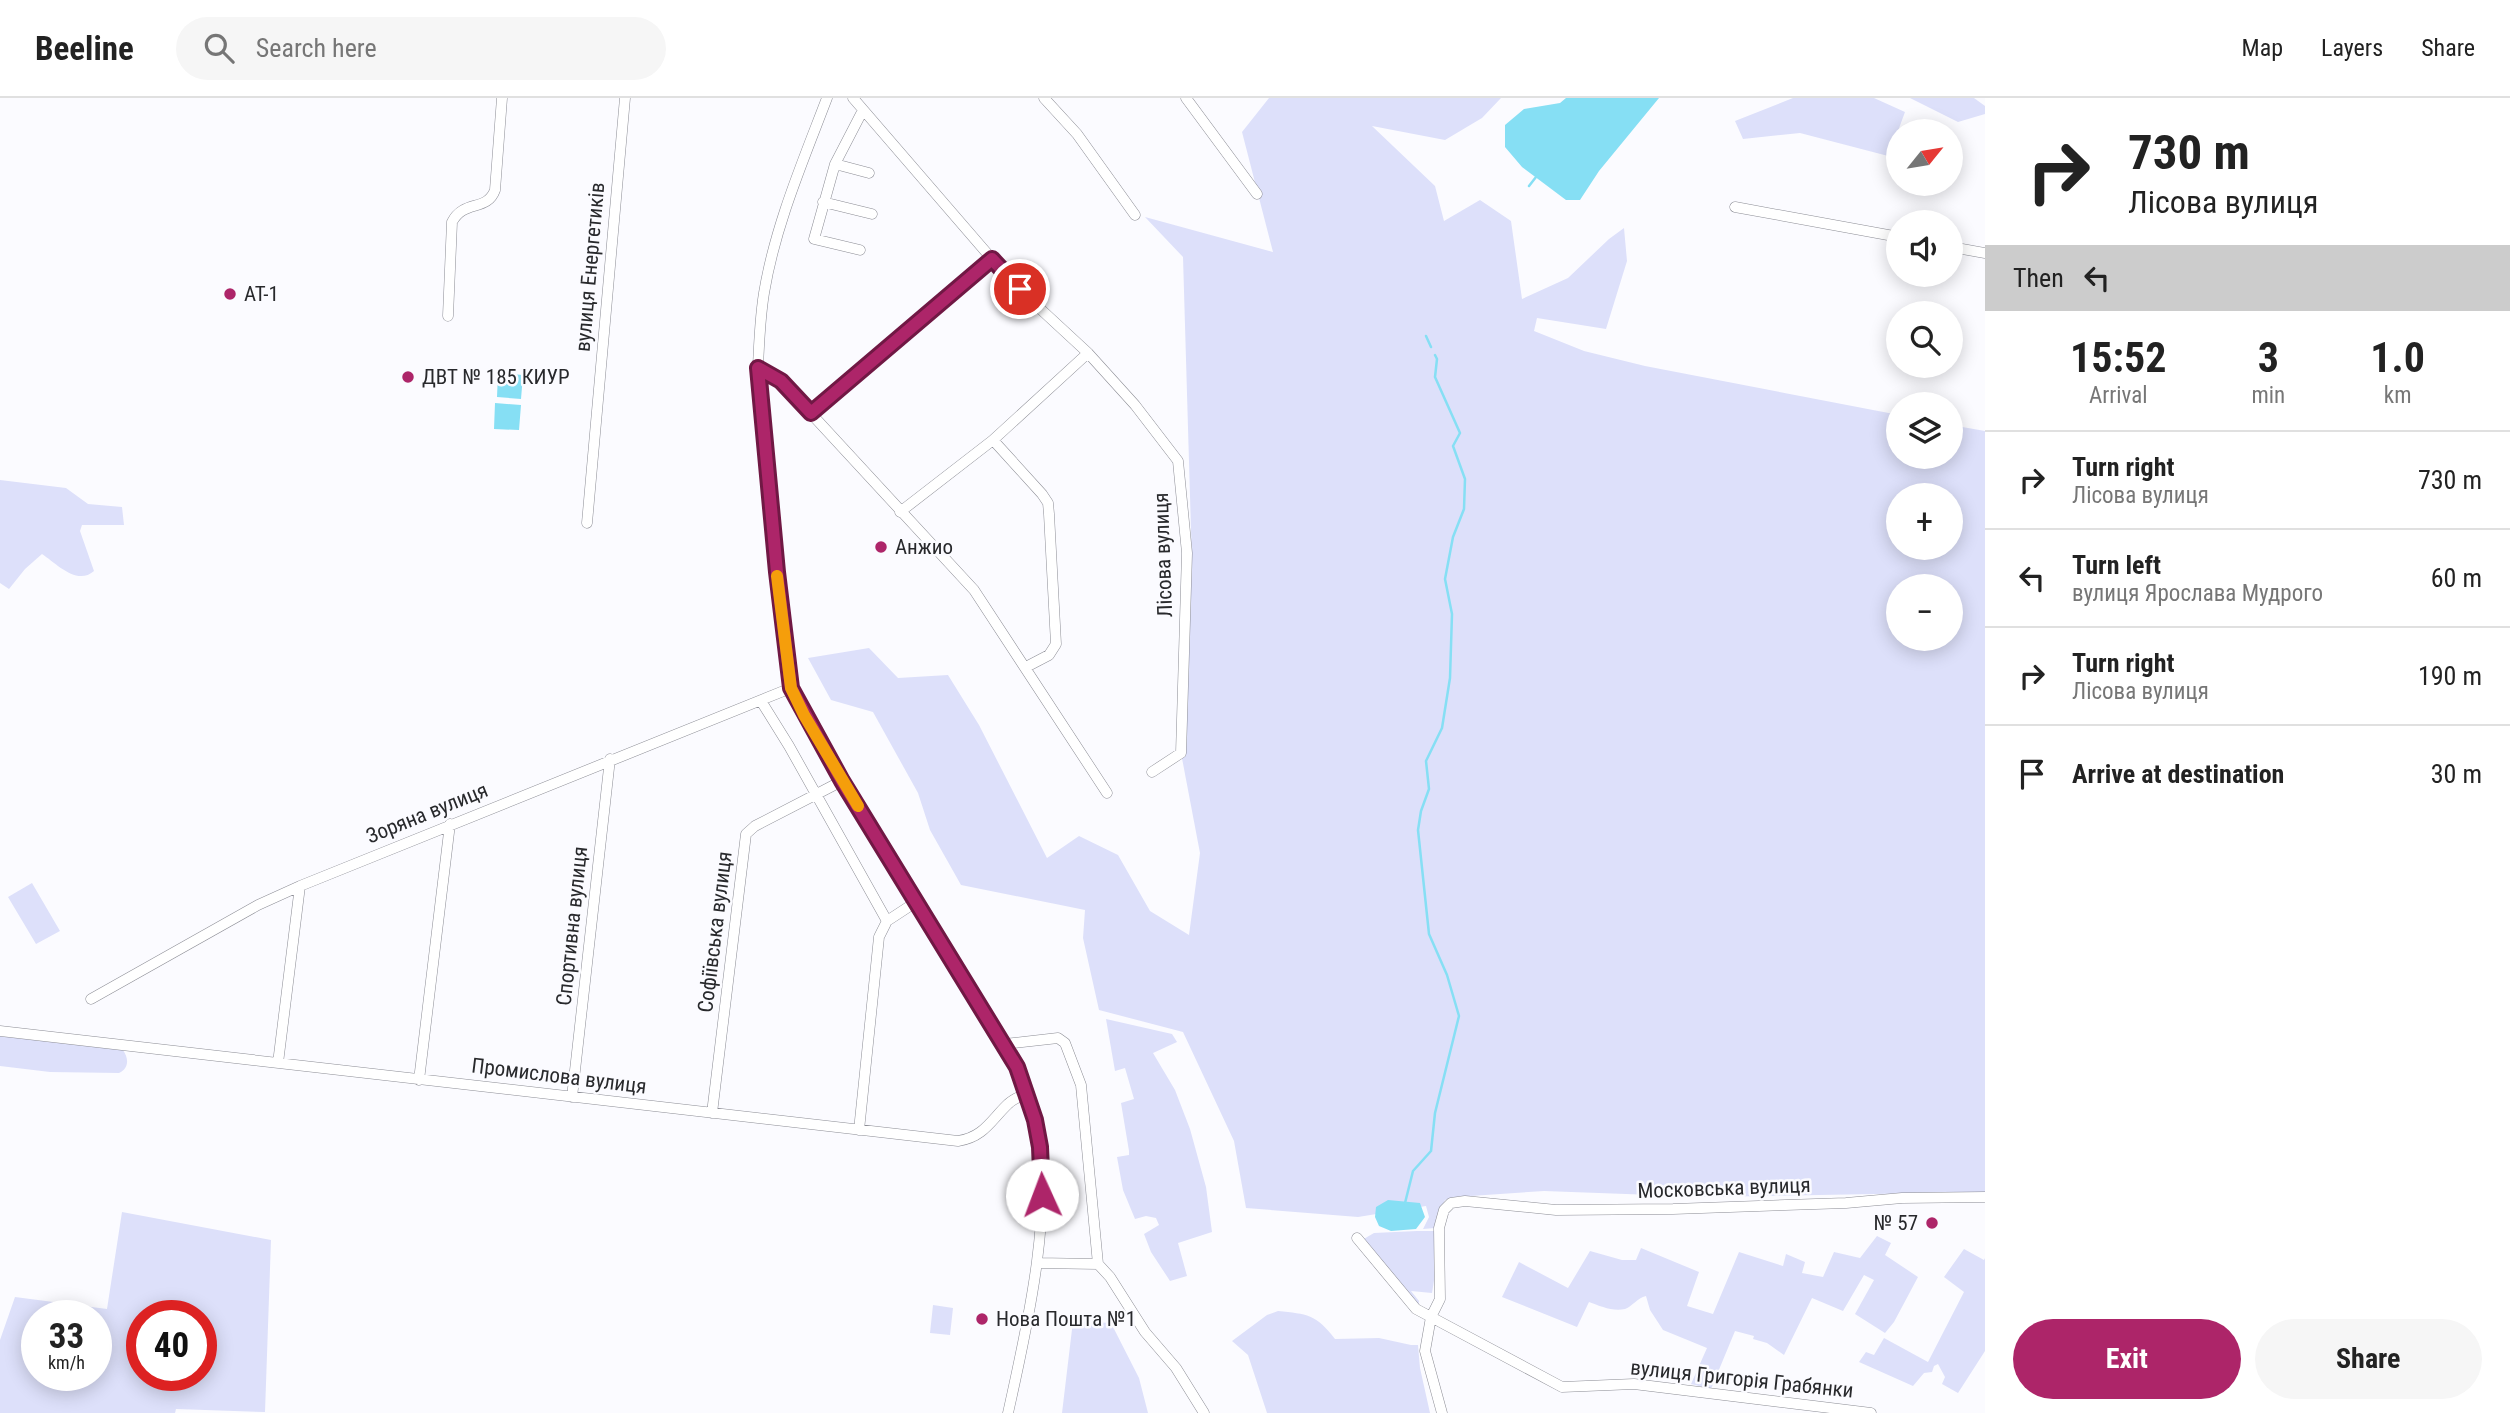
<!DOCTYPE html>
<meta charset="utf-8">
<style>
:root{--surface:#fff;--page:#f6f6f6;--text:#222;--muted:#767676;--line:#e0e0e0;--accent:#ad2569}
body{margin:0;font-family:"Roboto Condensed",sans-serif;background:var(--page);color:var(--text);height:100vh;display:flex;flex-direction:column;font-size:26px;white-space:nowrap}
*{box-sizing:border-box;margin:0}
p{font-size:23px;color:var(--muted)}
.icon{flex:none;width:38px;height:38px;fill:none;stroke:currentColor;stroke-width:2;stroke-linecap:round;stroke-linejoin:round}
.map{position:relative;flex:1;overflow:hidden}
.sheet{display:flex;flex-direction:column;background:var(--surface);width:525px}
.sheet>*{flex:none}
.hud{background:#fff;color:var(--text);overflow:hidden}
.needle{width:46px;rotate:60deg}
.tools{position:absolute;left:1886px;top:21px;display:grid;gap:14px}
.tools a{display:grid;place-items:center;width:77px;height:77px;border-radius:50%;background:var(--surface);box-shadow:0 4px 18px #0003;font-size:35px}
.speed{position:absolute;left:21px;top:1202px;display:flex;gap:14px;font-size:35px;font-weight:700;text-align:center}
.speed>*{display:grid;place-content:center;width:91px;height:91px;border-radius:50%;background:var(--surface);box-shadow:0 4px 18px #0003;line-height:1}
.speed small{font-size:18px;font-weight:400}
.speed .limit{border:10px solid #d22;background:#fff;color:#111}
.pin{position:absolute;display:grid;place-items:center;width:60px;height:60px;color:#fff;margin:-30px;border:4px solid #fff;border-radius:50%;box-shadow:0 2px 7px #0007}
.me{position:absolute;width:77px;margin:-38px;rotate:358deg;stroke-linejoin:round;filter:drop-shadow(0 0 5px #0008)}
.turn{display:flex;align-items:center;gap:24px;height:147px;padding:0 28px;font-size:32px}
.turn .icon{width:91px;height:91px;stroke-width:2.5}
.turn b{display:block;font-size:49px;line-height:60px}
.then{display:flex;align-items:center;height:66px;padding:0 28px;background:#0003;gap:14px;font-size:26px}
.eta{display:flex;justify-content:space-evenly;align-items:center;height:119px;text-align:center}
.eta b{font-size:42px;font-weight:700;line-height:49px}
.action{display:flex;gap:14px;margin-top:auto;padding:14px 28px}
.action a{flex:1;height:80px;border-radius:42px;background:var(--accent);color:#fff;font-size:28px;font-weight:700;line-height:80px;text-align:center}
.action a+a{background:var(--page);color:var(--text)}
ul{padding:0;list-style:none}
li{display:flex;align-items:center;gap:21px;height:98px;padding:0 28px;border-top:2px solid var(--line)}
li div{flex:1}
li b{display:block;font-size:26px}
li em{font-style:normal}
header{display:flex;align-items:center;gap:42px;box-sizing:border-box;height:98px;padding:0 35px;background:var(--surface);border-bottom:2px solid var(--line)}
header strong{font-size:33px}
nav{display:flex;gap:38px;margin-inline-start:auto;font-size:24px}
.search{width:490px;height:63px;background:var(--page);display:flex;align-items:center;gap:18px;box-sizing:border-box;padding:0 24px;border-radius:38px;color:var(--muted);font-size:26px}
main{display:flex;flex:1;min-height:0}
.map>svg:first-child{display:block}
</style>
<header>
<strong>Beeline</strong>
<div class="search"><svg class="icon" aria-label="search" viewBox="0 0 24 24"><circle cx="10" cy="10" r="6"/><path d="M15 15l6 6"/></svg>Search here</div>
<nav><a>Map</a><a>Layers</a><a>Share</a></nav>
</header>
<main>
<div class="map">
<svg width="1985" height="1315" viewBox="0 0 1985 1315">
<rect width="100%" height="100%" fill="#fbfbff"/>
<!-- green -->
<path fill="#dde0fa" fill-rule="evenodd" d="M 1269,0 L 1501,0 L 1482,20 L 1445,42 L 1372,28 L 1435,88 L 1444,123 L 1480,102 L 1511,123 L 1522,201 L 1568,180 L 1609,141 L 1624,130 L 1627,163 L 1606,231 L 1537,220 L 1534,233 L 1584,253 L 1645,268 L 1899,317 L 1899,359 L 1951,359 L 1951,327 L 1985,333 L 1985,1094 L 1708,1099 L 1544,1093 L 1456,1099 L 1445,1102 L 1440,1112 L 1435,1130 L 1423,1131 L 1429,1119 L 1426,1108 L 1358,1119 L 1246,1110 L 1234,1043 L 1183,934 L 1099,912 L 1083,840 L 1085,812 L 961,787 L 930,732 L 918,695 L 873,614 L 831,602 L 808,560 L 869,550 L 898,580 L 948,577 L 979,627 L 1047,760 L 1079,738 L 1118,757 L 1150,813 L 1189,837 L 1200,755 L 1181,655 L 1192,466 L 1183,159 L 1145,119 L 1273,154 L 1242,34 ZM 1899,397 L 1951,397 L 1951,450 L 1899,450 ZM 1899,488 L 1951,488 L 1951,541 L 1899,541 Z
M 1793,0 L 1874,0 L 1905,14 L 1895,41 L 1892,59 L 1800,35 L 1743,41 L 1735,23 Z
M 1910,0 L 1974,0 L 1985,8 L 1985,16 L 1958,24 Z
M 0,382 L 66,390 L 88,406 L 122,409 L 124,427 L 82,427 L 80,433 L 94,473 C 77,488 57,466 42,456 L 25,471 L 9,491 L 0,485 Z
M 32,785 L 60,833 L 36,846 L 8,799 Z
M 1106,921 L 1172,936 L 1177,944 L 1153,955 L 1175,992 L 1190,1031 L 1206,1089 L 1212,1134 L 1178,1145 L 1187,1178 L 1170,1183 L 1151,1154 L 1144,1136 L 1159,1127 L 1156,1120 L 1146,1118 L 1135,1121 L 1123,1092 L 1117,1059 L 1129,1057 L 1129,1053 L 1121,1005 L 1134,1001 L 1125,970 L 1115,973 Z
M 0,938 L 123,952 C 129,961 129,970 119,975 L 50,974 L 0,968 Z
M 122,1114 L 271,1142 L 265,1314 L 176,1311 L 175,1315 L 0,1315 L 0,1242 L 15,1199 L 107,1211 ZM 96,1218 L 96,1278 L 37,1278 L 37,1218 ZM 201,1218 L 201,1278 L 142,1278 L 142,1218 Z
M 1417,1133 L 1434,1133 L 1437,1164 L 1432,1195 L 1411,1193 L 1419,1203 L 1418,1209 L 1362,1142 L 1374,1135 Z
M 1877,1138 L 1891,1145 L 1885,1157 L 1918,1179 L 1894,1224 L 1885,1235 L 1855,1216 L 1874,1182 L 1864,1177 L 1843,1213 L 1812,1200 L 1784,1257 L 1767,1245 L 1753,1241 L 1754,1238 L 1735,1233 L 1711,1291 L 1691,1286 L 1707,1250 L 1663,1232 L 1650,1212 L 1646,1198 C 1637,1200 1633,1208 1625,1211 C 1613,1214 1600,1208 1589,1204 L 1577,1229 L 1502,1199 L 1519,1164 L 1568,1190 L 1590,1153 L 1622,1162 L 1636,1162 L 1641,1150 L 1699,1174 L 1687,1208 L 1713,1216 L 1739,1154 L 1783,1168 L 1786,1156 L 1805,1164 L 1802,1175 L 1823,1179 L 1834,1154 L 1860,1160 Z
M 1964,1151 L 1984,1162 L 1985,1160 L 1985,1253 L 1958,1295 L 1942,1286 L 1945,1279 L 1938,1266 L 1934,1268 L 1932,1274 L 1924,1275 L 1913,1288 L 1859,1264 L 1866,1254 L 1874,1257 L 1884,1240 L 1928,1264 L 1964,1194 L 1944,1179 Z
M 933,1207 L 953,1210 L 950,1237 L 930,1235 Z
M 1278,1213 C 1307,1216 1316,1216 1335,1241 L 1379,1240 L 1411,1247 L 1418,1247 L 1420,1270 L 1430,1315 L 1267,1315 L 1248,1257 L 1232,1243 L 1267,1217 Z
M 1073,1223 L 1111,1225 L 1139,1280 L 1148,1315 L 1062,1315 Z"/>
<!-- water -->
<path fill="#86dff4" d="M 1566,0 L 1659,0 L 1599,73 L 1580,102 L 1566,102 L 1522,69 L 1505,49 L 1505,27 L 1524,11 L 1560,5 Z
M 498,275 L 523,277 L 521,301 L 497,299 Z
M 495,305 L 521,307 L 519,332 L 494,331 Z
M 1388,1102 L 1420,1105 L 1425,1119 L 1416,1131 L 1391,1133 L 1379,1128 L 1375,1119 L 1376,1109 Z"/>
<g fill="none" stroke-linecap="round" stroke-linejoin="round">
<!-- stream -->
<path stroke="#86dff4" stroke-width="2.5" d="M 1529,88 L 1536,79
M 1426,238 L 1431,249
M 1405,1105 L 1413,1073 L 1431,1053 L 1435,1015 L 1459,918 L 1447,877 L 1429,836 L 1418,732 L 1421,713 L 1429,691 L 1426,663 L 1442,630 L 1450,580 L 1452,516 L 1445,481 L 1453,439 L 1464,411 L 1465,381 L 1453,348 L 1460,335 L 1435,279 L 1437,261 L 1435,257"/>
<defs>
<path id="minor" d="M 827,0 C 803,63 775,128 764,195 C 760,220 759,244 758,270 L 787,573 L 791,590 L 804,617 L 1005,946 C 1017,970 1028,993 1035,1020 C 1056,1104 1027,1230 1008,1315
M 853,0 L 992,161 L 1035,206 L 1088,255 L 1135,307 L 1178,363 L 1187,455 L 1181,655 L 1152,674
M 1044,0 L 1077,36 L 1135,117
M 1186,0 L 1257,96
M 835,66 L 869,75
M 823,104 L 872,116
M 1735,109 L 1899,139
M 1951,149 L 1985,155
M 860,152 L 814,141 L 835,66 L 863,12
M 448,218 L 452,124 C 464,101 487,114 495,92 L 502,0
M 758,270 L 781,283 L 974,492 L 1107,695
M 811,315 L 992,161
M 993,342 L 1042,396 L 1048,405 L 1049,416 L 1056,546 L 1049,557 L 1026,569
M 900,414 L 993,342 L 1088,255
M 587,425 L 625,0
M 761,603 L 789,648 L 887,823
M 91,901 L 258,807 L 300,788 L 791,590
M 0,933 L 958,1043 C 984,1039 991,1022 1008,1006 C 1013,1001 1021,998 1027,995
M 1005,946 L 1058,940 L 1065,945 L 1081,987 L 1098,1166 L 1110,1179 L 1145,1234 L 1176,1270 L 1204,1315
M 278,965 L 300,788
M 419,982 L 450,726
M 572,999 L 610,661
M 712,1015 L 746,736 L 755,728 L 842,683
M 859,1032 L 879,839 L 887,823 L 916,804
M 1357,1140 L 1416,1211 L 1562,1289 L 1634,1286 L 1871,1315
M 1037,1165 L 1098,1166
M 1442,1315 L 1425,1253 L 1431,1219 L 1440,1201 L 1439,1130 L 1444,1112 L 1451,1105 L 1465,1103 L 1556,1112 L 1673,1111 L 1846,1105 L 1902,1100 L 1985,1099"/>
</defs>
<!-- minor casing -->
<use href="#minor" stroke="#8c8d95" stroke-width="11"/>
<!-- minor -->
<use href="#minor" stroke="#fff" stroke-width="10"/>
</g>
<g fill="none" stroke-linecap="round" stroke-linejoin="round">
<defs>
<path id="route" d="M 1020,191 L 992,161 L 811,315 L 781,283 L 758,270 L 777,474 L 791,590 L 842,683 L 1017,969 L 1035,1022 L 1040,1049 L 1042,1097"/>
</defs>
<!-- route casing -->
<use href="#route" stroke="#701844" stroke-width="18"/>
<!-- route -->
<use href="#route" stroke="#ad2569" stroke-width="12"/>
<!-- slow -->
<path stroke="#f59e0b" stroke-width="12" d="M 777,478 L 791,590 L 804,617 L 858,708"/>
</g>
<!-- markers -->
<g fill="#ad2569" stroke="#fbfbff" stroke-width="2.5">
<circle cx="230" cy="196" r="7"/>
<circle cx="408" cy="279" r="7"/>
<circle cx="881" cy="449" r="7"/>
<circle cx="1932" cy="1125" r="7"/>
<circle cx="982" cy="1221" r="7"/>
</g>
<g text-anchor="middle" dominant-baseline="central" stroke-width="5" stroke-linejoin="round" paint-order="stroke">
<!-- street labels -->
<g font-size="21" fill="#28292c" stroke="#fbfbff">
<text transform="translate(590 169) rotate(-85)">вулиця Енергетиків</text>
<text transform="translate(1163 457) rotate(-92)">Лісова вулиця</text>
<text transform="translate(427 715) rotate(-22)">Зоряна вулиця</text>
<text transform="translate(572 828) rotate(-84)">Спортивна вулиця</text>
<text transform="translate(715 834) rotate(-83)">Софіївська вулиця</text>
<text transform="translate(559 978) rotate(7)">Промислова вулиця</text>
<text transform="translate(1724 1090) rotate(-2)">Московська вулиця</text>
<text transform="translate(1742 1281) rotate(6)">вулиця Григорія Грабянки</text>
</g>
<!-- poi labels -->
<g font-size="21" fill="#28292c" stroke="#fbfbff" text-anchor="start">
<text x="244" y="196">АТ-1</text>
<text x="422" y="279">ДВТ № 185 КИУР</text>
<text x="895" y="449">Анжио</text>
<text x="1918" y="1125" text-anchor="end">№ 57</text>
<text x="996" y="1221">Нова Пошта №1</text>
</g>
</g>
</svg>
<div class="tools">
<a><svg class="needle" viewBox="-14 -14 28 28"><path d="M0-13l5 13h-10z" fill="#e53935"/><path d="M0 13l5-13h-10z" fill="#767676"/></svg></a>
<a><svg class="icon" aria-label="sound" viewBox="0 0 24 24"><path d="M4 9h4l5-4v14l-5-4H4zM17 9q2 3 0 6"/></svg></a>
<a><svg class="icon" aria-label="search" viewBox="0 0 24 24"><circle cx="10" cy="10" r="6"/><path d="M15 15l6 6"/></svg></a>
<a><svg class="icon" aria-label="layers" viewBox="0 0 24 24"><path d="M12 4l9 5-9 5-9-5zM3 14l9 5 9-5"/></svg></a>
<a>+</a>
<a>−</a>
</div>
<div class="speed"><div>33<small>km/h</small></div><div class="limit">40</div></div>
<div class="pin" style="left:1020px;top:191px;background:#d93025"><svg class="icon" aria-label="arrive" viewBox="0 0 24 24"><path d="M6 21V4h12l-3 4 3 4H6"/></svg></div>
<svg class="me" style="left:1042px;top:1097px" viewBox="-20 -20 40 40"><circle r="19" fill="#fff"/><path d="M0-13L10 11 0 6-10 11z" fill="#ad2569"/></svg>
</div>
<section class="sheet">
<div class="hud">
<div class="turn"><svg class="icon" aria-label="right" viewBox="0 0 24 24"><path d="M7 20v-9h11M14 6l5 5-5 5"/></svg><div><b>730 m</b>Лісова вулиця</div></div>
<div class="then">Then<svg class="icon" aria-label="left" viewBox="0 0 24 24"><path d="M17 20v-9H6M10 6l-5 5 5 5"/></svg></div>
</div>
<div class="eta">
<div><b>15:52</b><p>Arrival</p></div>
<div><b>3</b><p>min</p></div>
<div><b>1.0</b><p>km</p></div>
</div>
<ul>
<li><svg class="icon" aria-label="right" viewBox="0 0 24 24"><path d="M7 20v-9h11M14 6l5 5-5 5"/></svg><div><b>Turn right</b><p>Лісова вулиця</p></div><em>730 m</em></li>
<li><svg class="icon" aria-label="left" viewBox="0 0 24 24"><path d="M17 20v-9H6M10 6l-5 5 5 5"/></svg><div><b>Turn left</b><p>вулиця Ярослава Мудрого</p></div><em>60 m</em></li>
<li><svg class="icon" aria-label="right" viewBox="0 0 24 24"><path d="M7 20v-9h11M14 6l5 5-5 5"/></svg><div><b>Turn right</b><p>Лісова вулиця</p></div><em>190 m</em></li>
<li><svg class="icon" aria-label="arrive" viewBox="0 0 24 24"><path d="M6 21V4h12l-3 4 3 4H6"/></svg><div><b>Arrive at destination</b></div><em>30 m</em></li>
</ul>
<div class="action"><a>Exit</a><a>Share</a></div>
</section>
</main>
